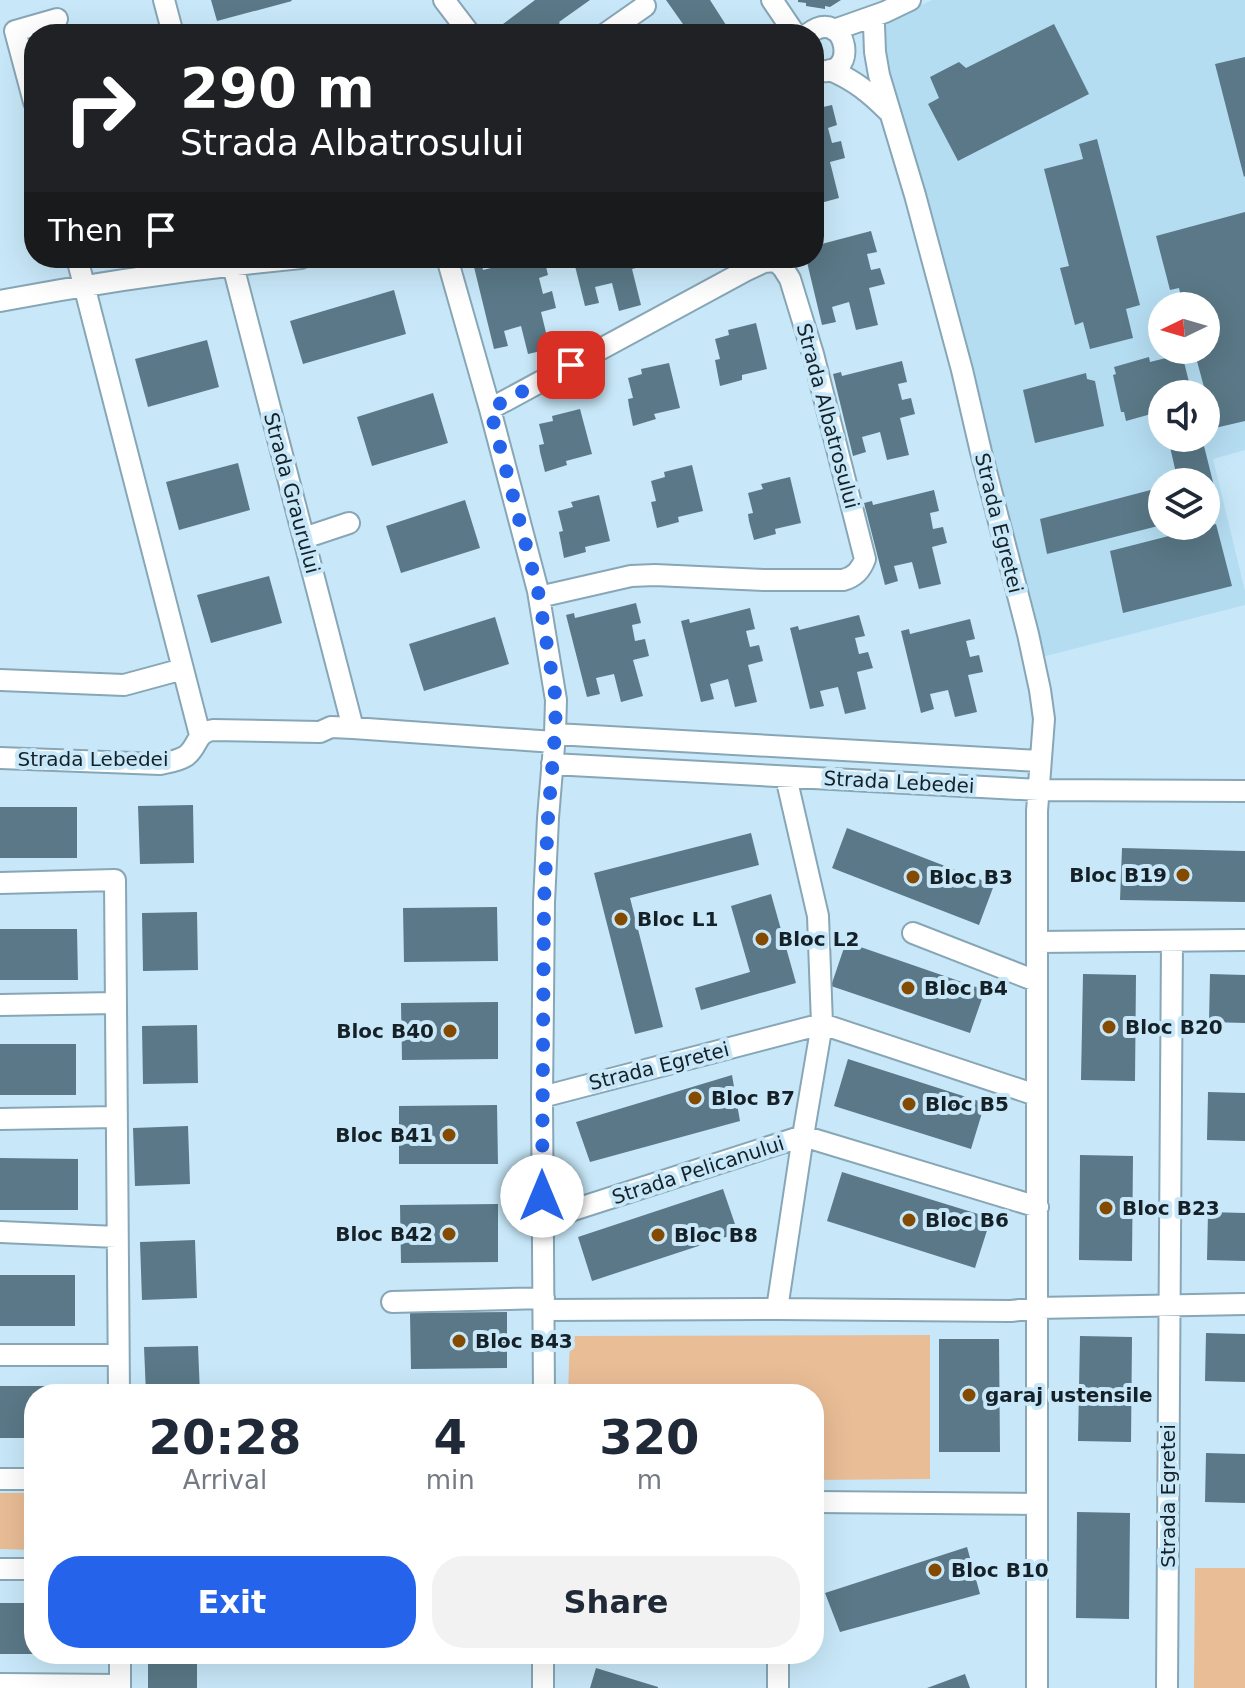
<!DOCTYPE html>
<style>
:root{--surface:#fff;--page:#f2f2f3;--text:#1f2937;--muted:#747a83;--accent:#2563eb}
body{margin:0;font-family:"DejaVu Sans",sans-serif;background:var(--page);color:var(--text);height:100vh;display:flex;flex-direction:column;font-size:30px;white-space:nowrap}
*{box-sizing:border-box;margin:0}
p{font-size:26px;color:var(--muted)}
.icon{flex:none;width:44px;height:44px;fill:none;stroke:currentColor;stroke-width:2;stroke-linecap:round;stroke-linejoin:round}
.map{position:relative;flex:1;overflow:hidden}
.side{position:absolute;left:24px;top:1384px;width:800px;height:280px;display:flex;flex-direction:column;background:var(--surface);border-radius:32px;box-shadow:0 8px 32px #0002}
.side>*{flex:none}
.guide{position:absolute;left:24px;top:24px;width:800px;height:244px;border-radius:32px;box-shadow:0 8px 32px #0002;background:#202124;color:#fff;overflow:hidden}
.needle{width:52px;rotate:265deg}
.buttons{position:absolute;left:1148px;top:292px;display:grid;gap:16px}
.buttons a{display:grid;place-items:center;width:72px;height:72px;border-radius:50%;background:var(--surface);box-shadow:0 8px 32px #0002;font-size:40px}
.pin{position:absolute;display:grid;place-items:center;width:68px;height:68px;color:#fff;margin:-34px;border-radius:16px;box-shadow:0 4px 12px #0006}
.me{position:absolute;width:88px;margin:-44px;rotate:0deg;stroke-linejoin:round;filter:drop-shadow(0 0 6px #0008)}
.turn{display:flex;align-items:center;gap:28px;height:168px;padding:0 24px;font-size:36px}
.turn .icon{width:104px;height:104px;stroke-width:2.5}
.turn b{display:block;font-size:56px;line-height:68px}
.then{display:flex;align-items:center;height:76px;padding:0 24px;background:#0003;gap:16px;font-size:30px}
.eta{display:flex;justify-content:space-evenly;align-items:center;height:136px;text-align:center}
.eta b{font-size:48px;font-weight:800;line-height:56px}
.cta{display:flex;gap:16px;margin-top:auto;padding:16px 24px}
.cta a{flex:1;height:92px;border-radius:32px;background:var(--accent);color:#fff;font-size:32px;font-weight:800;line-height:92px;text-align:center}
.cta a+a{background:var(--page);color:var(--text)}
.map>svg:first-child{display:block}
</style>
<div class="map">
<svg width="1245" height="1688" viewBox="0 0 1245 1688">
<rect width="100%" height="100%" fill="#c8e8f9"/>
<!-- built -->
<path fill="#b5ddf2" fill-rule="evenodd" d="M 932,0 L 1245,0 L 1245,450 L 1213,459 L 1245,591 L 1245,605 L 1038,658 L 867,32 ZM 1162,306 L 1206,306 L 1206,350 L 1162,350 ZM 1162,394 L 1206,394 L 1206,438 L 1162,438 ZM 1162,482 L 1206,482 L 1206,526 L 1162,526 Z"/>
<!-- green -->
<path fill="#e9bd96" d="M 930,1335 L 930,1479 L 814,1480 L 814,1394 L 568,1394 L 570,1336 Z
M 0,1493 L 34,1493 L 34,1550 L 0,1549 Z
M 1195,1568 L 1245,1568 L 1245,1688 L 1194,1688 Z"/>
<!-- building -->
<path fill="#5a7887" d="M 211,0 L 291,0 L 292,1 L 217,21 Z
M 535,0 L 590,0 L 559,22 L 560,23 L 546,34 L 494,34 L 501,28 L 499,27 Z
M 666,0 L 710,0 L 726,25 L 725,34 L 690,34 Z
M 798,0 L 841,0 L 830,7 L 825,6 L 825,9 L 806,6 L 806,3 L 798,2 Z
M 1054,24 L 1089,94 L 958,161 L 928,104 L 939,98 L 930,77 L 959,62 L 966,68 Z
M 1245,57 L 1245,176 L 1244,177 L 1215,64 Z
M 832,105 L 837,125 L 828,128 L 832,143 L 841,141 L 845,158 L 830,162 L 839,198 L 817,204 L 814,192 L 814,109 Z
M 1097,139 L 1140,305 L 1126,309 L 1133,338 L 1090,349 L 1083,322 L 1075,325 L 1060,268 L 1069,266 L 1044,169 L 1083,159 L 1079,144 Z
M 1245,212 L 1245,421 L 1215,428 L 1194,350 L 1206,350 L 1206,306 L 1183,306 L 1179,288 L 1170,290 L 1156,236 Z
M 871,231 L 877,252 L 867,254 L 871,270 L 880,268 L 885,284 L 869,288 L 878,325 L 856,330 L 849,302 L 832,307 L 836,322 L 822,325 L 806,258 L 814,258 L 814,246 Z
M 531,258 L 544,258 L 548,275 L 539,278 L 543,294 L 552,291 L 556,308 L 541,312 L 550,349 L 528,354 L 521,326 L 504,331 L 508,346 L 494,349 L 474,267 L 482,265 L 483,270 Z
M 573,258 L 646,258 L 647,265 L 632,269 L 641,305 L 619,311 L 612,283 L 595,287 L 599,303 L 585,306 Z
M 394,290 L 406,334 L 303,364 L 290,321 Z
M 756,323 L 767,369 L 742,375 L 742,380 L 720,386 L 715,360 L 720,359 L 715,339 L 729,335 L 728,330 Z
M 207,340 L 219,387 L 148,407 L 135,359 Z
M 1182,354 L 1192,394 L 1162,394 L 1162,411 L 1126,421 L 1124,412 L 1121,412 L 1113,375 L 1116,374 L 1114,367 L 1149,357 L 1150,362 Z
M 902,361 L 907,382 L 898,384 L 902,400 L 911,398 L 915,414 L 900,418 L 909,455 L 887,460 L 880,432 L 862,437 L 866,452 L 853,456 L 833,374 L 841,372 L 842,376 Z
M 669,363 L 680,408 L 654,414 L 656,419 L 633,426 L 629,406 L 628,399 L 633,398 L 628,378 L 642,374 L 641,369 Z
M 1086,373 L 1087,379 L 1095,381 L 1104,426 L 1035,443 L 1023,390 Z
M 433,393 L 448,443 L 372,466 L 357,417 Z
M 580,409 L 592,454 L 566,461 L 567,465 L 545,472 L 540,452 L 539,445 L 544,444 L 539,424 L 553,421 L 552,416 Z
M 1168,438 L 1202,438 L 1218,502 L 1206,506 L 1206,482 L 1178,482 Z
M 238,463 L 250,510 L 179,530 L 166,482 Z
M 692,465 L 703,511 L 678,517 L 679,522 L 657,528 L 651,502 L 656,501 L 651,481 L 665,477 L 664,472 Z
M 790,477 L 801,523 L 775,529 L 776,534 L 754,540 L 749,521 L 748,514 L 753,513 L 748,493 L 763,489 L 761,484 Z
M 1162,487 L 1162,525 L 1047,554 L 1040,519 Z
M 934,490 L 939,511 L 930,513 L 933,529 L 943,527 L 947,543 L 932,547 L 941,584 L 919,589 L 912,562 L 894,566 L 898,581 L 885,585 L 864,503 L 872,501 L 873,505 Z
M 599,495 L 610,541 L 585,547 L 586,552 L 564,558 L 559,532 L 563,531 L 558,511 L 573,507 L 571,502 Z
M 465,500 L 480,548 L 401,573 L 386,526 Z
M 1216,524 L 1232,586 L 1123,613 L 1110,551 Z
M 269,576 L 282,623 L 211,643 L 197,595 Z
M 636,603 L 641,623 L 632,625 L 635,641 L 645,639 L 649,656 L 633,660 L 643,696 L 621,702 L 614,674 L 596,678 L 600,694 L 587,697 L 566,615 L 574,613 L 575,618 Z
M 750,608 L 755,629 L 746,631 L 750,647 L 759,645 L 763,661 L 748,665 L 757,702 L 735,707 L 728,679 L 710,684 L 714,699 L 701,702 L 681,621 L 689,619 L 690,623 Z
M 859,615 L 865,636 L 855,638 L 859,654 L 868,652 L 873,668 L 857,672 L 866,709 L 845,714 L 838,687 L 820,691 L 824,706 L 810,709 L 790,628 L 798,626 L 799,630 Z
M 495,617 L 509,664 L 424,691 L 409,644 Z
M 970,619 L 975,639 L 966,641 L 970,657 L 979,655 L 983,672 L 968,675 L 977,712 L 955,717 L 948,690 L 930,694 L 934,709 L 921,713 L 901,631 L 909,629 L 910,634 Z
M 193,805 L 194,863 L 140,864 L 138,806 Z
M 0,807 L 77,807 L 77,858 L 0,858 Z
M 847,828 L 994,885 L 979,925 L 832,868 Z
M 751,833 L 759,865 L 630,898 L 663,1027 L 635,1034 L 594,873 Z
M 1122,848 L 1245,851 L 1245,902 L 1120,900 Z
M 771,894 L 796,983 L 701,1010 L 695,988 L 750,972 L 731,906 Z
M 497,907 L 498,961 L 404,962 L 403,908 Z
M 197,912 L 198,970 L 143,971 L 142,913 Z
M 0,929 L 77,929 L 78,980 L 0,980 Z
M 846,942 L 985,990 L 970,1033 L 831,986 Z
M 1083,974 L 1136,975 L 1135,1081 L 1081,1080 Z
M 1210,974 L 1245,975 L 1245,1023 L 1209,1022 Z
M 498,1002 L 498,1059 L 402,1060 L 401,1003 Z
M 197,1025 L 198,1083 L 143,1084 L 142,1026 Z
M 0,1044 L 76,1044 L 76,1095 L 0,1095 Z
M 848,1059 L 985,1103 L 971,1149 L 834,1106 Z
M 732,1075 L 740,1121 L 590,1162 L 576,1122 Z
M 1208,1092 L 1245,1093 L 1245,1141 L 1207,1140 Z
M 497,1105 L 498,1164 L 399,1164 L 399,1106 Z
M 188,1126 L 190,1184 L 135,1186 L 133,1128 Z
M 1080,1155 L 1133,1156 L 1132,1261 L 1079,1260 Z
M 0,1158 L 78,1159 L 78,1210 L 0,1210 Z
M 842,1172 L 991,1218 L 975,1268 L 827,1221 Z
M 723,1189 L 738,1233 L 592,1281 L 578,1237 Z
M 498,1204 L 498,1262 L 401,1263 L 400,1205 Z
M 1208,1212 L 1245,1213 L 1245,1261 L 1207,1260 Z
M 195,1240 L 197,1298 L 142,1300 L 140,1242 Z
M 0,1275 L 75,1275 L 75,1326 L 0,1326 Z
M 507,1312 L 507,1368 L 411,1369 L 410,1313 Z
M 1206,1333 L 1245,1334 L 1245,1382 L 1205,1381 Z
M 1080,1336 L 1132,1337 L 1131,1442 L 1078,1441 Z
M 939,1339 L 999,1339 L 1000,1452 L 939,1452 Z
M 198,1346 L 200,1394 L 146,1394 L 144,1347 Z
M 0,1386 L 77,1386 L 77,1394 L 34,1394 L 34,1438 L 0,1438 Z
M 1206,1453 L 1245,1454 L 1245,1503 L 1205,1502 Z
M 1077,1512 L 1130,1513 L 1129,1619 L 1076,1618 Z
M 967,1547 L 980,1594 L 840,1632 L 825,1593 Z
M 0,1603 L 34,1603 L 34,1654 L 0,1654 Z
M 360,1654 L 513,1654 L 513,1658 L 360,1659 Z
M 148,1663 L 197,1663 L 197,1688 L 148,1688 Z
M 596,1668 L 658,1687 L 658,1688 L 590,1688 Z
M 965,1674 L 970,1688 L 927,1688 Z"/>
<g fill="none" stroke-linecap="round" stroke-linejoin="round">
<defs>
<path id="minor" d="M 164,0 L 173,34
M 444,0 L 470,34
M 772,0 L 795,34
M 874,25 L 875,52 L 879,75 L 915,195 L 962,370 L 981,452 L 1028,634 L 1040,690 L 1044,719 L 1037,811 L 1037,1688
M 834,30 L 885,12 L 910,0
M 605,34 L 645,6
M 808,34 C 848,3 862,85 814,69
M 830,70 C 854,80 870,93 888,111
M 34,102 L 15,31 L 57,19
M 77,258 L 200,735
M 231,258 L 353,728
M 447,258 L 490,409 L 538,591 L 556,700 L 555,734 L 548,818 L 544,902 L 542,1097 L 544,1394
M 0,301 C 100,282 200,268 301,258
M 490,409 L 745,271 L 764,262 L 776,261 L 783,268 L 790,279 L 813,354 L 865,559 C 861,570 855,577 843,580 L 764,580 L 655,575 L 631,576 L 539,597
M 304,538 L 349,523
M 0,680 L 124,685 L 183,669
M 555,734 L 1040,761
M 0,758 L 160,764 C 170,762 178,761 186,756 C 199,746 195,733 213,730 L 320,732 L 331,727 L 353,728 L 554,742
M 552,764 L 1039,790 L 1245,791
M 0,883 L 115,880 L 119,1394
M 913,933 L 1036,981
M 1037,942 L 1245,940
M 0,1005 L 116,1003
M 542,1097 L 822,1024 L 1036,1095
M 0,1119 L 116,1117
M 542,1220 L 803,1136 L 1038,1207
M 0,1232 L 117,1237
M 392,1302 L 544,1298
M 777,1309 L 803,1136 L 822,1024 L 818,916 L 786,777
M 544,1310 L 777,1309 L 1011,1311 L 1037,1308 L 1245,1304
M 0,1355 L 118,1355
M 0,1479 L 34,1479
M 814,1502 L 1037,1504
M 0,1569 L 34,1569
M 120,1654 L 120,1688
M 778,1654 L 778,1688
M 0,1684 L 120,1685
M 543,1688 L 543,1654
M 1167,1688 L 1172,941"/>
</defs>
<!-- minor casing -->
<use href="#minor" stroke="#87a6b6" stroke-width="24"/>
<!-- minor -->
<use href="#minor" stroke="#fff" stroke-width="20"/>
</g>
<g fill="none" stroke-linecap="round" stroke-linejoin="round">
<!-- route -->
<path stroke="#2563eb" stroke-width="14" stroke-dasharray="0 25.2" d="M 542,1196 L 544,902 L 548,818 L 555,734 L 556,700 L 538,591 L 490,409 L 571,365"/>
</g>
<!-- markers -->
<g fill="#844a00" stroke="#c8e8f9" stroke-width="3">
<circle cx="1183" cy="875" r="8"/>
<circle cx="913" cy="877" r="8"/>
<circle cx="621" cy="919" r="8"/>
<circle cx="762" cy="939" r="8"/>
<circle cx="908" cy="988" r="8"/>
<circle cx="1109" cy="1027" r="8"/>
<circle cx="450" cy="1031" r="8"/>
<circle cx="695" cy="1098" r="8"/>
<circle cx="909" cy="1104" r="8"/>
<circle cx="449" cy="1135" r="8"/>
<circle cx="1106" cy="1208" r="8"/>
<circle cx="909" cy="1220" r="8"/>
<circle cx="449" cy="1234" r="8"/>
<circle cx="658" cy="1235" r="8"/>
<circle cx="459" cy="1341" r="8"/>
<circle cx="969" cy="1395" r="8"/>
<circle cx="935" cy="1570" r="8"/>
</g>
<g text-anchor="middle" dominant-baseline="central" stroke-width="8" stroke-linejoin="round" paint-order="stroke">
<!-- street labels -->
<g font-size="20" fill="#152127" stroke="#c8e8f9">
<text transform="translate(828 416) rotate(75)">Strada Albatrosului</text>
<text transform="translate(292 493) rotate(75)">Strada Graurului</text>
<text transform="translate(999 523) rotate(76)">Strada Egretei</text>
<text x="93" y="759">Strada Lebedei</text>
<text transform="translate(899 782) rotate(3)">Strada Lebedei</text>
<text transform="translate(659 1066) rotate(-14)">Strada Egretei</text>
<text transform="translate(698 1170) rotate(-18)">Strada Pelicanului</text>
<text transform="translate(1168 1496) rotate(-90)">Strada Egretei</text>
</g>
<!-- poi labels -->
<g font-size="20" font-weight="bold" fill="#152127" stroke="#c8e8f9" text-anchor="start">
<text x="1167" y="875" text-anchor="end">Bloc B19</text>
<text x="929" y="877">Bloc B3</text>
<text x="637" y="919">Bloc L1</text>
<text x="778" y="939">Bloc L2</text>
<text x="924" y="988">Bloc B4</text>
<text x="1125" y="1027">Bloc B20</text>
<text x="434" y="1031" text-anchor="end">Bloc B40</text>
<text x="711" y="1098">Bloc B7</text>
<text x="925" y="1104">Bloc B5</text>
<text x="433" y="1135" text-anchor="end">Bloc B41</text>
<text x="1122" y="1208">Bloc B23</text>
<text x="925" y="1220">Bloc B6</text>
<text x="433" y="1234" text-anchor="end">Bloc B42</text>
<text x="674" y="1235">Bloc B8</text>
<text x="475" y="1341">Bloc B43</text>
<text x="985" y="1395">garaj ustensile</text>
<text x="951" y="1570">Bloc B10</text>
</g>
</g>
</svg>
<div class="buttons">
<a><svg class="needle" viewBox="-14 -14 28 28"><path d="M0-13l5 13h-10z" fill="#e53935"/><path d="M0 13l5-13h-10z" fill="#747a83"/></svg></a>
<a><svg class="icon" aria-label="sound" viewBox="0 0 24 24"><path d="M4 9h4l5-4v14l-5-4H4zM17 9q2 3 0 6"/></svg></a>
<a><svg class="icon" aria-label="layers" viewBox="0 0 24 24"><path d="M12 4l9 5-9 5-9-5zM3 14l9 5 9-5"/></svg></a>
</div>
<div class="pin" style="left:571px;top:365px;background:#d93025"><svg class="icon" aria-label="arrive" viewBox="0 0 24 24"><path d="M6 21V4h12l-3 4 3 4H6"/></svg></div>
<svg class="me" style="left:542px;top:1196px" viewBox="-20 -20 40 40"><circle r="19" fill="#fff"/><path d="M0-13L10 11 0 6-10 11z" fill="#2563eb"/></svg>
<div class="guide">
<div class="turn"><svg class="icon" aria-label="right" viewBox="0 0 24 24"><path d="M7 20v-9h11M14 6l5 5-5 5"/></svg><div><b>290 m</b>Strada Albatrosului</div></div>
<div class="then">Then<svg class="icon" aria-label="arrive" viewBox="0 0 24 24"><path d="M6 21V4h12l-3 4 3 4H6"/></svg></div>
</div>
<section class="side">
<div class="eta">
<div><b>20:28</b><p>Arrival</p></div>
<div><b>4</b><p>min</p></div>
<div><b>320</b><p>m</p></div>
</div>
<div class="cta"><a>Exit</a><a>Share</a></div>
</section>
</div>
